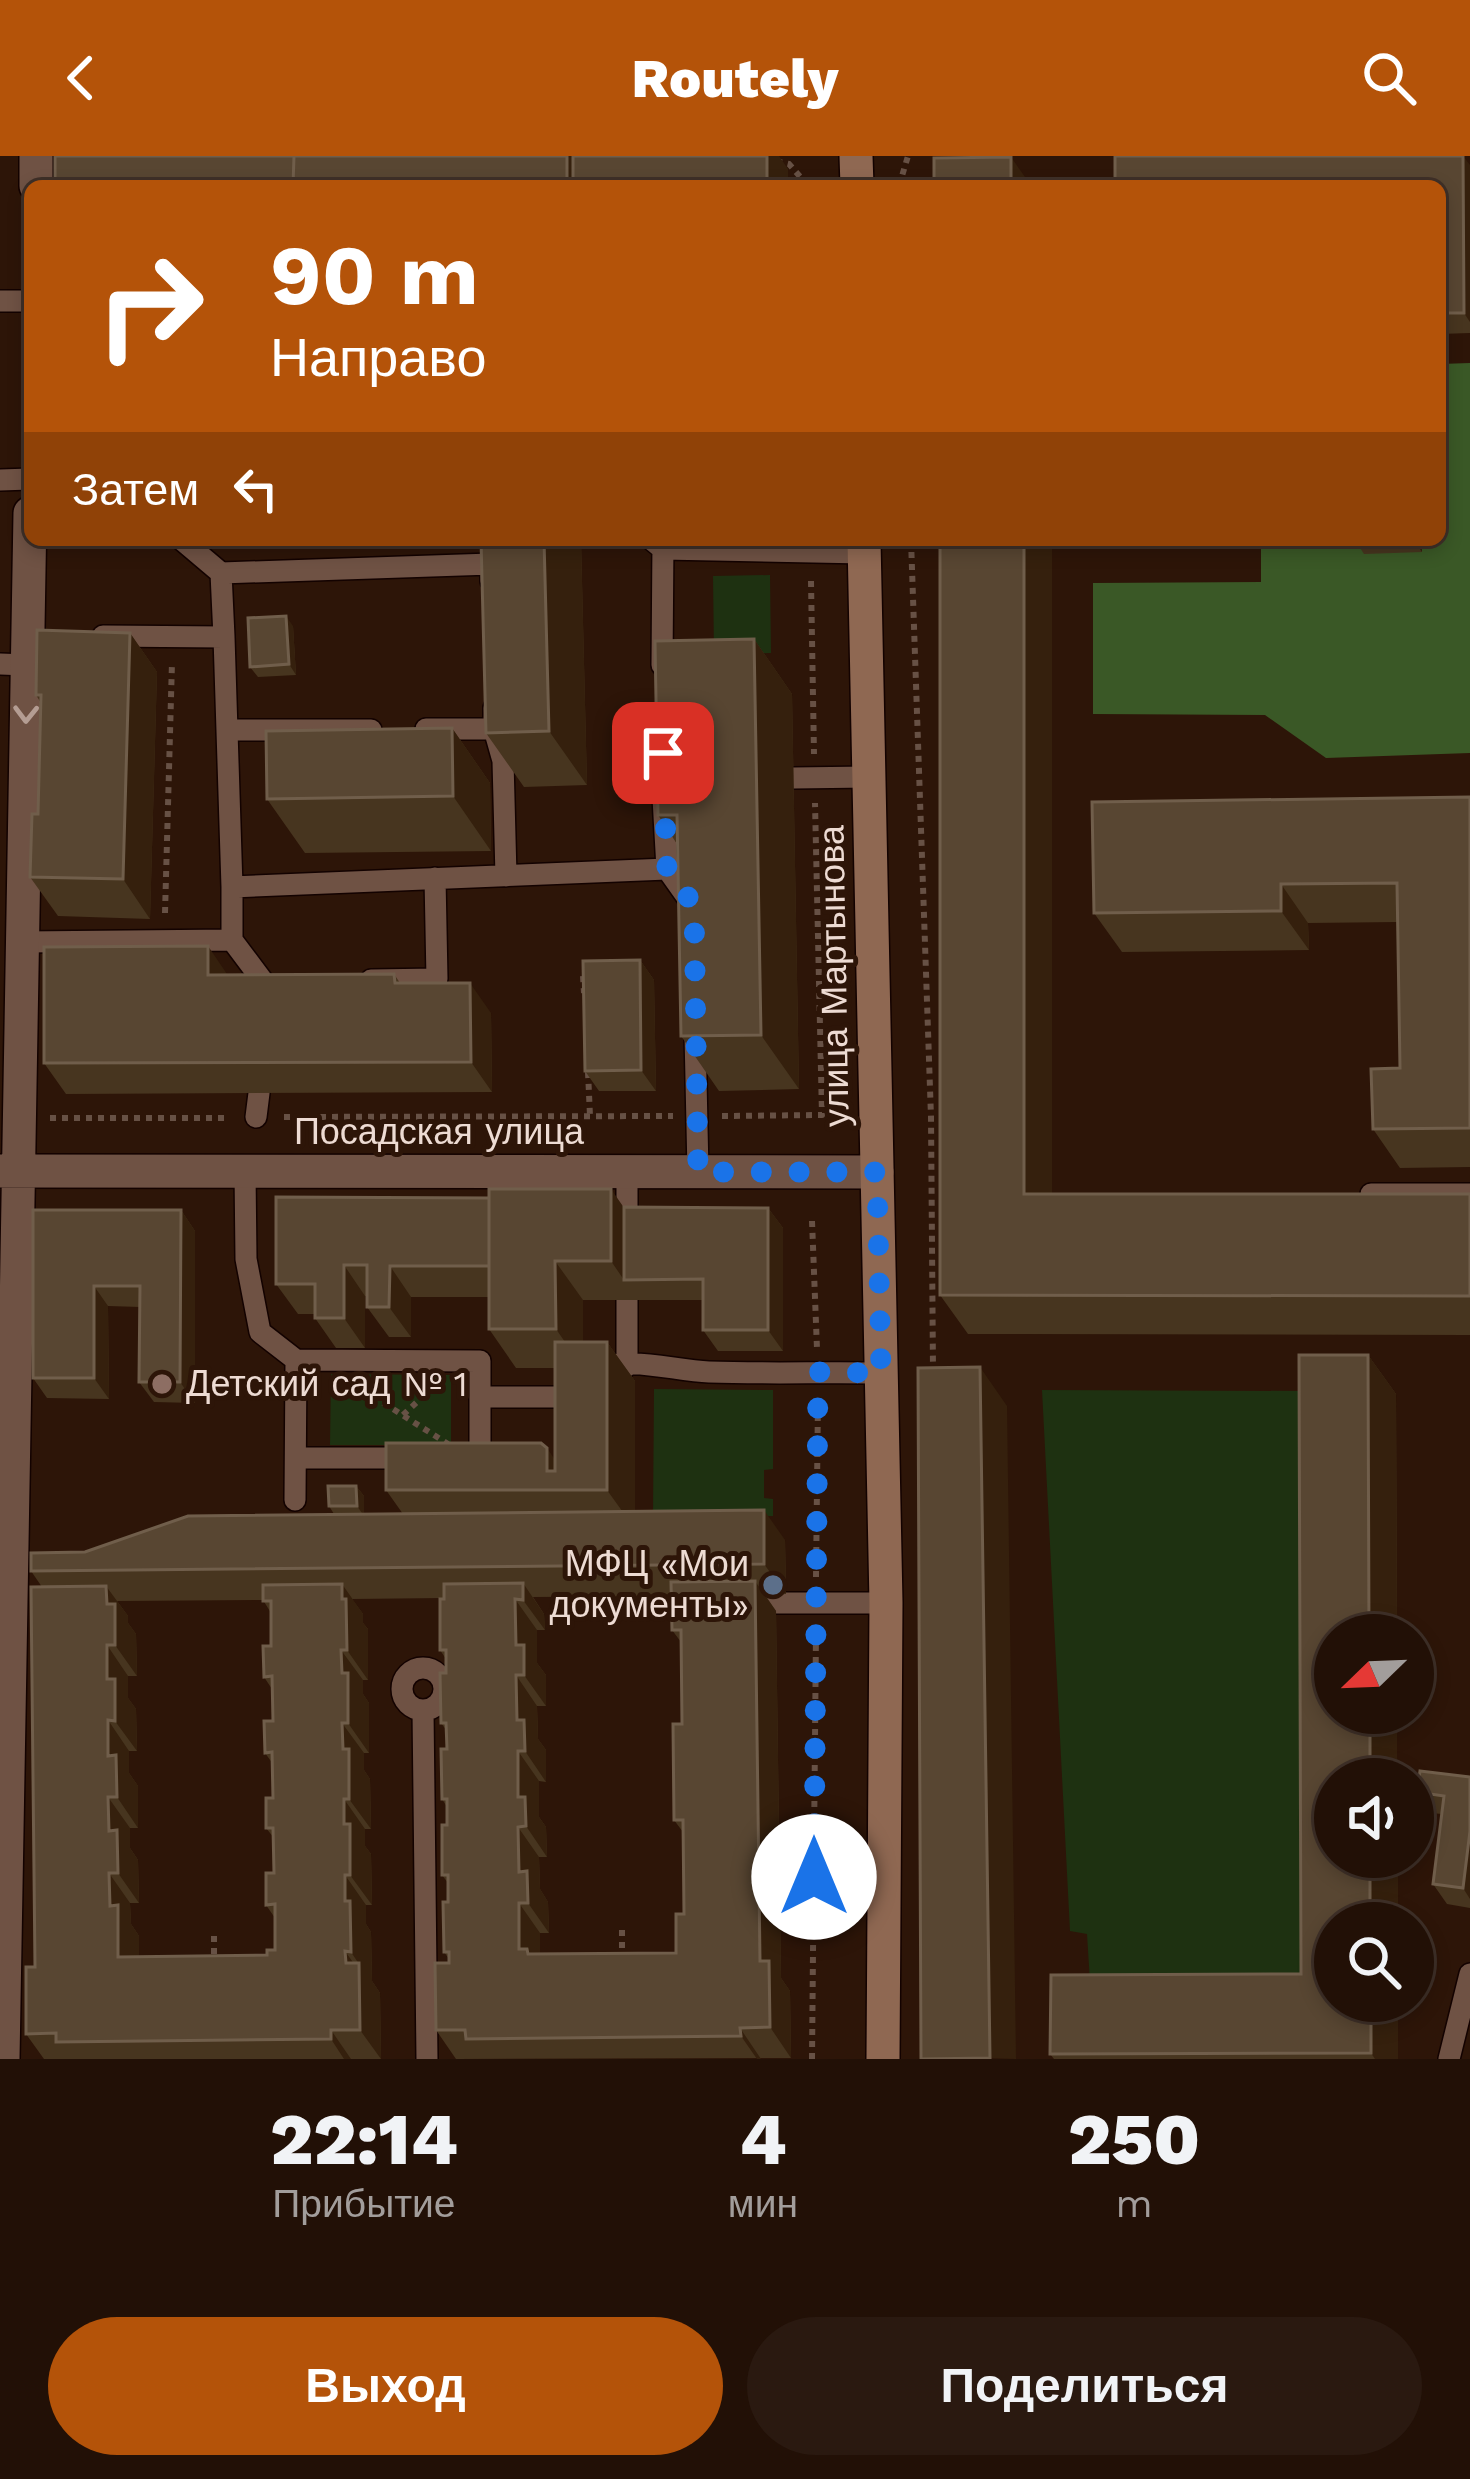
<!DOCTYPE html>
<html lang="ru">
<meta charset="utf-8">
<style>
:root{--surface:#221006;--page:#2a1910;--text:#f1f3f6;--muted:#a29d9b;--line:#3f3028;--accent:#b45309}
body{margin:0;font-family:"Work Sans",sans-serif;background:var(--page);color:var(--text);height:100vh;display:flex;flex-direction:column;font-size:45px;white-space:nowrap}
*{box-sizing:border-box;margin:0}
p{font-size:39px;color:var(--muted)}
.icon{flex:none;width:66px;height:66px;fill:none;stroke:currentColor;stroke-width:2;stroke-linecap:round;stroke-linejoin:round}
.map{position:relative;height:1903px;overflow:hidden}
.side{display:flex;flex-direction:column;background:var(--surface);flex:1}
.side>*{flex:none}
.guide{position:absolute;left:24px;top:24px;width:1422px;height:366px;border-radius:18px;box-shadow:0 6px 18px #0003,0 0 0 3px var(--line);background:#b45309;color:#fff;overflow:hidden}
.needle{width:78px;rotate:247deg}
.tools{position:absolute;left:1314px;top:1458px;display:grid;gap:24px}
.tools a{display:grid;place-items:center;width:120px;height:120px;border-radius:50%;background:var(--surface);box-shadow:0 6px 18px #0003,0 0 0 3px var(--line);font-size:60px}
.pin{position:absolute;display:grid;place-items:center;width:102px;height:102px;color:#fff;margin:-51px;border-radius:24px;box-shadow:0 6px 18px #0006}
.me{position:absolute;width:132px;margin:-66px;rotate:0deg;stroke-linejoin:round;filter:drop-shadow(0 0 9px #0008)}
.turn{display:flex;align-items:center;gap:42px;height:252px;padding:0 48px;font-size:54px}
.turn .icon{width:156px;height:156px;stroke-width:2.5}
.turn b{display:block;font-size:84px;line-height:102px}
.then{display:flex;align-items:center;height:114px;padding:0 48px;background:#0003;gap:24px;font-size:45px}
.eta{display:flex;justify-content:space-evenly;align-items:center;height:204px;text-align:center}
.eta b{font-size:72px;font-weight:800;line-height:84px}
.primary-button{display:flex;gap:24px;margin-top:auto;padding:24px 48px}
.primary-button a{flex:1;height:138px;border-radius:72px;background:var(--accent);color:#fff;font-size:48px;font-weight:800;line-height:138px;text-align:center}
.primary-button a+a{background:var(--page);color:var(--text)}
header{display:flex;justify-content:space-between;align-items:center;height:156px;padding:0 48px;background:var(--accent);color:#fff;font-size:54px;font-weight:800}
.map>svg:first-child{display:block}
</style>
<header><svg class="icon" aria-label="back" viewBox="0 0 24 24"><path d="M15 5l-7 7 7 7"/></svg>Routely<svg class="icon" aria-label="search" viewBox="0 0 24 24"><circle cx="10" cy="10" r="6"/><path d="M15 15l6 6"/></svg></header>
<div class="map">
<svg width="1470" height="1903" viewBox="0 0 1470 1903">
<rect width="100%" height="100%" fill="#2d1508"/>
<!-- green -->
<path fill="#1e3111" d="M 770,419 L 771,497 L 714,498 L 713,420 Z
M 331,1218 L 451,1219 L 451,1289 L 330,1289 Z
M 654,1233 L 773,1234 L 773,1313 L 764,1314 L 764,1342 L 773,1343 L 773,1360 L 653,1360 Z
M 1042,1234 L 1304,1235 L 1311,1840 L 1091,1842 L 1087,1778 L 1070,1775 Z"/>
<!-- forest -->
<path fill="#3a5826" d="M 1470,207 L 1470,597 L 1326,602 L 1265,559 L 1093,558 L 1093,427 L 1261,426 L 1261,384 L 1094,384 L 1440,384 L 1440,208 Z"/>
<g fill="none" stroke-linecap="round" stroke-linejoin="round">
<defs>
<path id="service" d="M 0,145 L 30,145
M 0,324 L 30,323
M 182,384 L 221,417 L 491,408 L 491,425
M 652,384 L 663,393 L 864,397
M 221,417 L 224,481
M 103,480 L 224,481 L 232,731
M 0,508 L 27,509
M 662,509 L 663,384
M 426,573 L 494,573 L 494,552
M 494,573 L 503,605 L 506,720
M 227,574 L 371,574
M 793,622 L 869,621
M 663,642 L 667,713
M 232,784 L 232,731 L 667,713 L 694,751
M 23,786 L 232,784 L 262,824 L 263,846
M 371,824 L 437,823 L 435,722
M 695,878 L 698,1016
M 256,961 L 259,937
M 627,1015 L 627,1072
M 245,1016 L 246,1103 L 260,1176 L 296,1204 L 295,1344
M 1371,1038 L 1470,1038
M 296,1204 L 480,1205 L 480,1302
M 627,1210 L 627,1144
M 595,1214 C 630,1199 673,1215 709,1216 C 766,1218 824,1216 881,1217
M 480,1241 L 567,1241 L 567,1255
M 296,1302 L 415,1302
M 743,1447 L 886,1447
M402 1533a21 21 0 1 1 42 0a21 21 0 1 1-42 0Z
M 423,1554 L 427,1903
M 1449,1903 L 1470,1818"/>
<path id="minor" d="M 36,30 L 36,0
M 0,1015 L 877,1016
M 3,1903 L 30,357"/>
<path id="secondary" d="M 856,0 L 857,30
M 864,384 L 886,1447 L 883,1903"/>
</defs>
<!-- service casing -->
<use href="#service" stroke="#130200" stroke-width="24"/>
<!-- minor casing -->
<use href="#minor" stroke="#130200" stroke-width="36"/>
<!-- secondary casing -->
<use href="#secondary" stroke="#130200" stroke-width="36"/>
<!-- path -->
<path stroke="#675145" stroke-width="6" stroke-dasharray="6 6" stroke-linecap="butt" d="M 776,5 L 789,8 L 802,23 L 803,30
M 899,30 L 908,0
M 911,384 L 931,961 L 933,1215
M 811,425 L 814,598
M 165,757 L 172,506
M 583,820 L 584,837
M 588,916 L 590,960
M 722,960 L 822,959 L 815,647
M 284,961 L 673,960
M 50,962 L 229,962
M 812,1065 L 817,1193
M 363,1234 L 448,1288
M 403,1259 L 432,1232
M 816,1421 L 818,1242
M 622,1774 L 622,1800
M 214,1780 L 214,1806
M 812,1903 L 816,1476"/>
<!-- service -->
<use href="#service" stroke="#6f5244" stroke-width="21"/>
<!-- minor -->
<use href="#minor" stroke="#6f5244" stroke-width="33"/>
<!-- secondary -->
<use href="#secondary" stroke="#8f6852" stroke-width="33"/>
</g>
<!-- wall -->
<path fill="#47351f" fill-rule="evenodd" d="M 1470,9 L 1470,177 L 1440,178 L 1440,30 Z
M 481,384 L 581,384 L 587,629 L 524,631 L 486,577 Z
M 1355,384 L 1422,384 L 1422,396 L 1364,398 Z
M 293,470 L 296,519 L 258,521 L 250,511 Z
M 130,477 L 157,516 L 150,763 L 58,760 L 30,721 L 38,658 L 41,547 L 36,539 Z
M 754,483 L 792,538 L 799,933 L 719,935 L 681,880 L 677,688 L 658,659 Z
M 452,572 L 490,627 L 491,695 L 305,697 L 267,643 Z
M 1470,641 L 1470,1011 L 1400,1012 L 1373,973 L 1400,912 L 1398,766 L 1308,767 L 1309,794 L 1122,796 L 1094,757 Z
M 640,804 L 654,824 L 656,935 L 599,935 L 585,915 Z
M 394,818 L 400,827 L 491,857 L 492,936 L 66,938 L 44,907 L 228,819 Z
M 1052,1038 L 1470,1038 L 1470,1179 L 968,1178 L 940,1139 Z
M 276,1041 L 624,1051 L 768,1052 L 783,1072 L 783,1195 L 718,1195 L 703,1174 L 703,1144 L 583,1144 L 583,1186 L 607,1186 L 635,1225 L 635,1355 L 785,1384 L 786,1438 L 765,1439 L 776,1455 L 781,1822 L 790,1835 L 791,1902 L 456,1903 L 436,1874 L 449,1807 L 449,1803 L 444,1796 L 448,1727 L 442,1719 L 447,1669 L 447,1651 L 442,1643 L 447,1575 L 441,1567 L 446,1517 L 446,1503 L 440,1494 L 444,1442 L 352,1443 L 363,1458 L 363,1467 L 368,1473 L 368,1524 L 363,1524 L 363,1538 L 369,1547 L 369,1597 L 364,1597 L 364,1614 L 370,1623 L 371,1673 L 365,1673 L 365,1690 L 371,1698 L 372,1749 L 366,1749 L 366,1768 L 371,1776 L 372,1825 L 380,1837 L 381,1903 L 44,1903 L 26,1878 L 35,1811 L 42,1431 L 31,1415 L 85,1396 L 334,1358 L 329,1350 L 356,1330 L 364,1340 L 364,1358 L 403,1358 L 386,1334 L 555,1304 L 555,1212 L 516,1212 L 489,1173 L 489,1141 L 411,1141 L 411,1181 L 389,1181 L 367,1151 L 367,1140 L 365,1140 L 365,1192 L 336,1192 L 315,1162 L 315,1158 L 298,1158 L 276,1128 ZM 671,1440 L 672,1474 L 681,1486 L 682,1568 L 674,1664 L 683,1676 L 684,1758 L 676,1797 L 540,1798 L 540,1777 L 549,1777 L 548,1746 L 540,1733 L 539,1701 L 547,1701 L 546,1671 L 539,1661 L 539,1625 L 546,1626 L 546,1594 L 538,1583 L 537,1550 L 546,1550 L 546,1519 L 537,1507 L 537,1474 L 545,1474 L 544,1458 L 533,1441 ZM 263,1444 L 271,1457 L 271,1490 L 264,1521 L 272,1533 L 273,1565 L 265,1597 L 273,1608 L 273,1642 L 266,1672 L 274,1682 L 274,1717 L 266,1749 L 275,1762 L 275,1794 L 267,1799 L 139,1800 L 139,1780 L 131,1768 L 130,1747 L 139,1747 L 138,1704 L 130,1692 L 130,1672 L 138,1672 L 138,1630 L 129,1617 L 129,1595 L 137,1595 L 136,1553 L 128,1542 L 128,1520 L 137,1520 L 136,1478 L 128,1467 L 128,1460 L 117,1445 Z
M 33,1054 L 181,1054 L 195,1075 L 195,1247 L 154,1246 L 139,1226 L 140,1151 L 108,1150 L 109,1243 L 47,1242 L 33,1222 Z
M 1299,1199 L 1368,1199 L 1396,1238 L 1397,1479 L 1335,1479 L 1335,1557 L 1397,1557 L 1397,1623 L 1335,1623 L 1335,1701 L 1398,1701 L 1398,1767 L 1335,1767 L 1335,1845 L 1398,1845 L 1398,1903 L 1054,1903 L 1050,1898 L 1051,1819 L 1301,1818 Z
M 1470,1621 L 1470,1752 L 1447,1748 L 1433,1728 L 1442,1658 L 1431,1657 L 1417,1636 Z"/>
<!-- shaded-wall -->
<path fill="#35200d" d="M 567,0 L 584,0 L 594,30 L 567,30 Z
M 767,0 L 779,0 L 788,13 L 788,30 L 767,30 Z
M 1463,0 L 1470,9 L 1470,166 L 1464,157 Z
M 1011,1 L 1025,21 L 1025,30 L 1011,30 Z
M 544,384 L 581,384 L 587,629 L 549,575 Z
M 1024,384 L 1052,384 L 1052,1077 L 1024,1038 Z
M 1414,384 L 1422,384 L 1422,396 Z
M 286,460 L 293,470 L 296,519 L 289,508 Z
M 130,477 L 157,516 L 150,763 L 123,723 Z
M 754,483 L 792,538 L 799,933 L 761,879 Z
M 452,572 L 490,627 L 491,695 L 453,640 Z
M 1281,728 L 1308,767 L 1309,794 L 1281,755 Z
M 208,790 L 229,821 L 208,819 Z
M 640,804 L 654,824 L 656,935 L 641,914 Z
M 470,827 L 491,857 L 492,936 L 471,906 Z
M 611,1033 L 638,1072 L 624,1124 L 611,1105 Z
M 768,1052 L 783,1072 L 783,1195 L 768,1174 Z
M 181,1054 L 195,1075 L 195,1247 L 180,1226 Z
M 555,1105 L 583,1144 L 583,1212 L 556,1173 Z
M 344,1109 L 365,1140 L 365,1192 L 344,1162 Z
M 390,1110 L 411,1141 L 411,1181 L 389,1151 Z
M 94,1130 L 108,1150 L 109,1243 L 94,1222 Z
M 607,1186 L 635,1225 L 635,1373 L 607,1334 Z
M 1368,1199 L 1396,1238 L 1397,1479 L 1369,1479 Z
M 980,1211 L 1007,1250 L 1016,1903 L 990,1902 Z
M 547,1292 L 574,1332 L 547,1315 Z
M 356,1330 L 364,1340 L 364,1360 L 357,1350 Z
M 764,1354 L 785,1384 L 786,1438 L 764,1408 Z
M 755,1425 L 776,1455 L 781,1822 L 790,1835 L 791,1902 L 770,1871 L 760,1805 Z
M 523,1427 L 544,1458 L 545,1474 L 523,1444 Z
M 342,1428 L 363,1458 L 363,1467 L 368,1473 L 368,1524 L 347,1494 Z
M 106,1430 L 128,1460 L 128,1467 L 136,1478 L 137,1520 L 115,1489 L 107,1448 Z
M 515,1443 L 537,1474 L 537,1507 L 546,1519 L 546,1550 L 524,1519 L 516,1489 Z
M 107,1489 L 128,1520 L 128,1542 L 136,1553 L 137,1595 L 115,1565 L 107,1523 Z
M 341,1494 L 363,1524 L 363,1538 L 369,1547 L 369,1597 L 348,1567 L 342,1517 Z
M 516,1519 L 537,1550 L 538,1583 L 546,1594 L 546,1626 L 525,1595 L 517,1564 Z
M 1370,1557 L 1397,1557 L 1397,1623 L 1370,1623 Z
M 108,1564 L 129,1595 L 129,1617 L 138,1630 L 138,1672 L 117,1641 L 108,1600 Z
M 342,1567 L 364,1597 L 364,1614 L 370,1623 L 371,1673 L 349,1643 L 343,1593 Z
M 518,1595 L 539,1625 L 539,1661 L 546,1671 L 547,1701 L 526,1670 L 518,1641 Z
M 108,1641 L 130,1672 L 130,1692 L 138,1704 L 139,1747 L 118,1717 L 109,1675 Z
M 344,1643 L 365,1673 L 365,1690 L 371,1698 L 372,1749 L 350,1719 L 344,1668 Z
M 518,1671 L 539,1701 L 540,1733 L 548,1746 L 549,1777 L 528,1747 L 519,1716 Z
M 1470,1675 L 1470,1743 L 1463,1732 Z
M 1370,1701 L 1398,1701 L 1398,1767 L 1370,1767 Z
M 109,1717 L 130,1747 L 131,1768 L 139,1780 L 139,1831 L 118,1801 L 110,1750 Z
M 345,1719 L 366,1749 L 366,1768 L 371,1776 L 372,1825 L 380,1837 L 381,1903 L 360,1874 L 346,1807 L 345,1795 L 359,1815 L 359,1808 L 351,1796 L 345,1745 Z
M 519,1747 L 540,1777 L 540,1811 L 519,1793 Z
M 1371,1845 L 1398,1845 L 1398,1903 L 1375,1903 L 1371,1897 Z
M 740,1872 L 761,1903 L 757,1903 L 741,1880 Z
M 331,1874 L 351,1903 L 344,1903 L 331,1883 Z"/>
<!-- building -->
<path fill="#584632" stroke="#705e4b" stroke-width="3" d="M 55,0 L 294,0 L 293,30 L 55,30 Z
M 294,0 L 567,0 L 567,30 L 293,30 Z
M 573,0 L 767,0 L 767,30 L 573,30 Z
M 1115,0 L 1463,0 L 1464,157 L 1440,157 L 1440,30 L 1115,30 Z
M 1011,1 L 1011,30 L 934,30 L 934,2 Z
M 481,384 L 544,384 L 549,575 L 486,577 Z
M 940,384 L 1024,384 L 1024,1038 L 1470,1038 L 1470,1140 L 940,1139 Z
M 286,460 L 289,508 L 250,511 L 248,462 Z
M 37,474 L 130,477 L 123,723 L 30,721 L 32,658 L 38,658 L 41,539 L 36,539 Z
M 754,483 L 761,879 L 681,880 L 677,659 L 658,659 L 655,485 Z
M 452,572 L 453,640 L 267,643 L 266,575 Z
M 1470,641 L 1470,972 L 1373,973 L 1371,913 L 1400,912 L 1397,727 L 1281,728 L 1281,755 L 1094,757 L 1092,646 Z
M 208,790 L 208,819 L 394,818 L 395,827 L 470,827 L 471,906 L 44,907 L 44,791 Z
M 640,804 L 641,914 L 585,915 L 583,805 Z
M 489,1033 L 611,1033 L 611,1105 L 555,1105 L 556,1173 L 489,1173 Z
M 276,1041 L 489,1042 L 489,1110 L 390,1110 L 389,1151 L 367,1151 L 367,1109 L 344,1109 L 344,1162 L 315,1162 L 315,1128 L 276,1128 Z
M 624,1051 L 768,1052 L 768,1174 L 703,1174 L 703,1123 L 624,1124 Z
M 33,1054 L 181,1054 L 180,1226 L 139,1226 L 140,1130 L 94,1130 L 94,1222 L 33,1222 Z
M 555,1186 L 607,1186 L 607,1334 L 386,1334 L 386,1287 L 541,1287 L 547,1292 L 547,1315 L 555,1315 Z
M 1299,1199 L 1368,1199 L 1369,1479 L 1335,1479 L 1335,1557 L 1370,1557 L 1370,1623 L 1335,1623 L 1335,1701 L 1370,1701 L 1370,1767 L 1335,1767 L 1335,1845 L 1371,1845 L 1371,1897 L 1050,1898 L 1051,1819 L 1301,1818 Z
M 980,1211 L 990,1902 L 921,1903 L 918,1212 Z
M 328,1330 L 356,1330 L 357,1350 L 329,1350 Z
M 764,1354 L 764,1408 L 31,1415 L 31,1397 L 85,1396 L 188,1360 Z
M 755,1425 L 760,1805 L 769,1805 L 770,1871 L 740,1872 L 741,1880 L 466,1883 L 465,1874 L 436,1874 L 435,1807 L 449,1807 L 449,1796 L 444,1796 L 443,1746 L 448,1746 L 448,1719 L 442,1719 L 442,1669 L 447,1669 L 447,1643 L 442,1643 L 441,1593 L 447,1593 L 446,1567 L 441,1567 L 440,1517 L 446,1517 L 446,1494 L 440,1494 L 440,1443 L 444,1443 L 444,1428 L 523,1427 L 523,1444 L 515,1443 L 516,1489 L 524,1489 L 524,1519 L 516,1519 L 517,1564 L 524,1564 L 525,1595 L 518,1595 L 518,1641 L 525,1641 L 526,1670 L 518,1671 L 519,1716 L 527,1715 L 528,1747 L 519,1747 L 519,1793 L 527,1793 L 528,1798 L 676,1797 L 676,1758 L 684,1758 L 683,1664 L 674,1664 L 673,1568 L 682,1568 L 681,1474 L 672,1474 L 671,1426 Z
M 342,1428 L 342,1443 L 346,1443 L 347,1494 L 341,1494 L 342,1517 L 348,1517 L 348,1567 L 342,1567 L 343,1593 L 349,1593 L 349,1643 L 344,1643 L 344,1668 L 350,1668 L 350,1719 L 345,1719 L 345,1745 L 350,1745 L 351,1796 L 345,1795 L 346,1807 L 359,1807 L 360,1874 L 331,1874 L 331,1883 L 56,1886 L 56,1877 L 26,1878 L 26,1811 L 35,1811 L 31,1431 L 106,1430 L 107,1448 L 115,1448 L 115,1489 L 107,1489 L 107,1523 L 115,1523 L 115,1565 L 108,1564 L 108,1600 L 116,1599 L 117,1641 L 108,1641 L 109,1675 L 117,1674 L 118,1717 L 109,1717 L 110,1750 L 118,1749 L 118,1801 L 267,1799 L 267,1794 L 275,1794 L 275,1748 L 266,1749 L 266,1717 L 274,1717 L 273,1672 L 266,1672 L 266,1642 L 273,1642 L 272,1596 L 265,1597 L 264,1565 L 273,1565 L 272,1520 L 264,1521 L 263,1490 L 271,1490 L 271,1445 L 263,1445 L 263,1429 Z
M 1420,1615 L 1470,1621 L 1470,1675 L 1463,1732 L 1433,1728 L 1444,1640 L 1417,1636 Z"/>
<!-- one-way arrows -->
<defs><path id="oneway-chevron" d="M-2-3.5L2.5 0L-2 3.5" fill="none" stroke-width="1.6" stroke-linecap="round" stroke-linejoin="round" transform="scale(3)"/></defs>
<use stroke="#b49d93" href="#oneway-chevron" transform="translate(26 558) rotate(91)"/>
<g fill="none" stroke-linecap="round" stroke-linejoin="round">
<!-- route -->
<path stroke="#1a73e8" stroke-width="21" stroke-dasharray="0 37.8" d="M 663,597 L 667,713 L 694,749 L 698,1016 L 877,1016 L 881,1217 L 818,1216 L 814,1721"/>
</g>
<!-- markers -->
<circle fill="#8d6e63" stroke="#2d1508" stroke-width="4.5" cx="162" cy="1228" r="12"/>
<circle fill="#5c6f8a" stroke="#2d1508" stroke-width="4.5" cx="773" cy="1429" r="12"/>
<g text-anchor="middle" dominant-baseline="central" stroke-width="10" stroke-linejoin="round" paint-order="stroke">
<!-- street labels -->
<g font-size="36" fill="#eddbd3" stroke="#2d1508">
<text transform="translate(834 820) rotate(-91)">улица Мартынова</text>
<text x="439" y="976">Посадская улица</text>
</g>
<!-- poi labels -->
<g font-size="36" fill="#eddbd3" stroke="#2d1508" text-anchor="start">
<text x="186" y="1228">Детский сад № 1</text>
<text x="749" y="1408" text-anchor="end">МФЦ «Мои<tspan x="749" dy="41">документы»</tspan></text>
</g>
</g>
</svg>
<div class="tools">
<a><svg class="needle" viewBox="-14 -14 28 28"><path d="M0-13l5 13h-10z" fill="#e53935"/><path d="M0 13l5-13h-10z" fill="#a29d9b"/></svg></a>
<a><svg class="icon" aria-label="sound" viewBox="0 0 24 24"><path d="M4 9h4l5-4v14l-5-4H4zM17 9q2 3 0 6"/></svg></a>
<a><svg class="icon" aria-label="search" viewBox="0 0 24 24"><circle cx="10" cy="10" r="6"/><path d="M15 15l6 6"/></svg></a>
</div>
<div class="pin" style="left:663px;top:597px;background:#d93025"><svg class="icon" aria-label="arrive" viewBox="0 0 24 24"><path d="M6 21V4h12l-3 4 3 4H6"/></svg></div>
<svg class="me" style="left:814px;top:1721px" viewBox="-20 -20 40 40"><circle r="19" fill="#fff"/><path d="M0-13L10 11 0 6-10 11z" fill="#1a73e8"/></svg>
<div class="guide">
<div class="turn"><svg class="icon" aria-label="right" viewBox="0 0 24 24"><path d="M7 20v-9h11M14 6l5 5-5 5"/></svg><div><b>90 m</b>Направо</div></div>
<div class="then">Затем<svg class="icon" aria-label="left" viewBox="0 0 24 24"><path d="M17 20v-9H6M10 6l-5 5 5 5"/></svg></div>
</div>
</div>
<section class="side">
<div class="eta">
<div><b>22:14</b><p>Прибытие</p></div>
<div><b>4</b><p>мин</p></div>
<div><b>250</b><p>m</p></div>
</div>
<div class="primary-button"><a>Выход</a><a>Поделиться</a></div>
</section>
